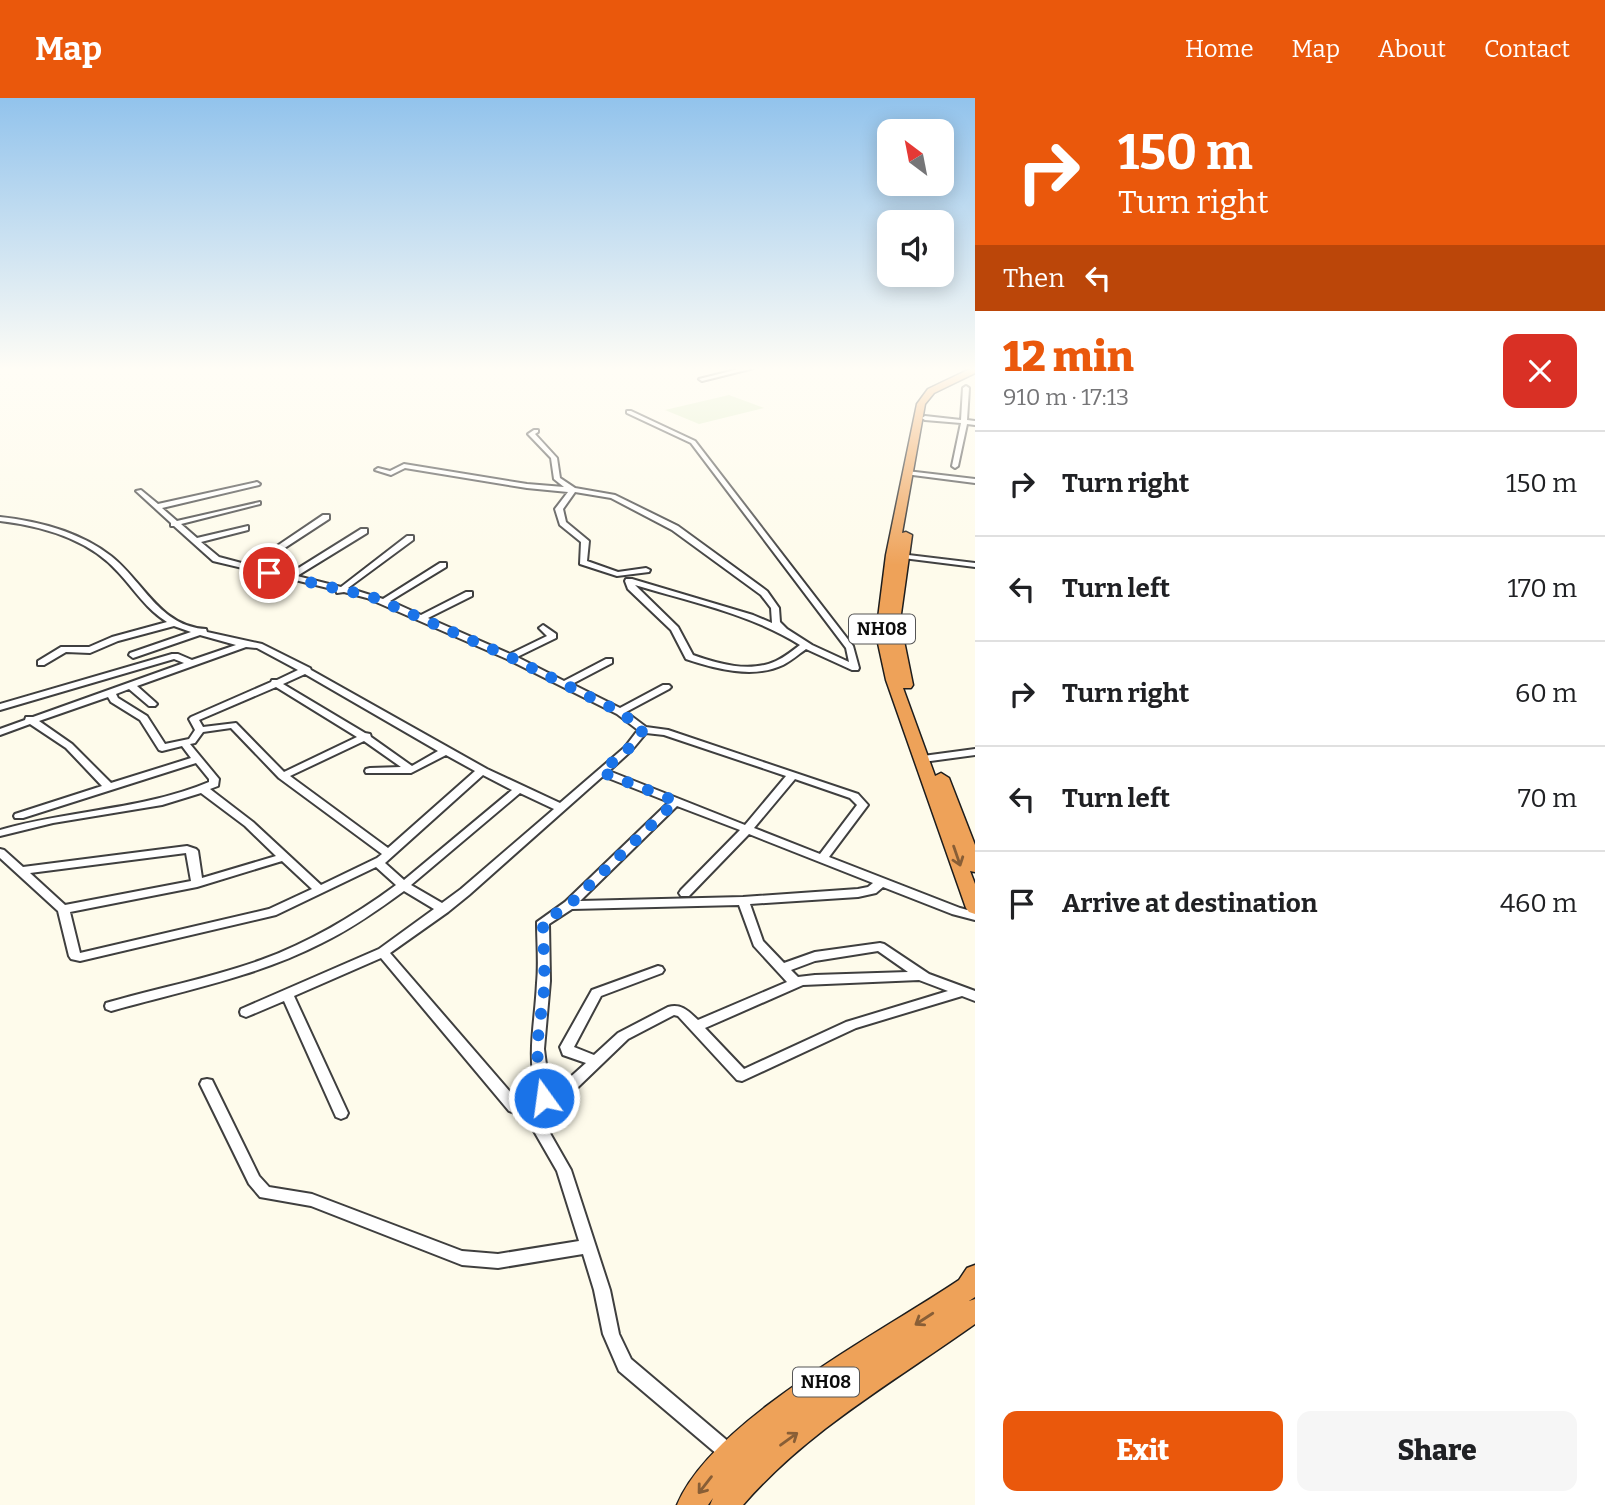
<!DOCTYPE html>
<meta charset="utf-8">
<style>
:root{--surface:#fff;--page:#f6f6f6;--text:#202124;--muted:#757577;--line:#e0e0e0;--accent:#ea580c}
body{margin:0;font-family:Bitter,serif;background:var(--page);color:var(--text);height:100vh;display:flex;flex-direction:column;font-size:26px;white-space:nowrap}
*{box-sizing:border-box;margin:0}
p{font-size:23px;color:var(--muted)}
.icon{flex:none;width:38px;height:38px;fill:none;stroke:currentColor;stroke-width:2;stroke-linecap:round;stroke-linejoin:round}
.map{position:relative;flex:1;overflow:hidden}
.drawer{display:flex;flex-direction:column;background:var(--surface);width:630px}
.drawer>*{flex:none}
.banner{background:#ea580c;color:#fff;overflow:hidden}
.needle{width:46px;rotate:328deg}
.controls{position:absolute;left:877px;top:21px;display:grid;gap:14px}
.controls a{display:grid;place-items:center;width:77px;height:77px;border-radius:14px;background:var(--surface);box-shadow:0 4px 18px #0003;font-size:35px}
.pin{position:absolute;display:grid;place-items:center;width:60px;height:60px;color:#fff;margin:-30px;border:4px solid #fff;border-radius:50%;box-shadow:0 2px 7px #0007}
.me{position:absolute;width:77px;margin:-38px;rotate:346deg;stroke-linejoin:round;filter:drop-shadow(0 0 5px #0008)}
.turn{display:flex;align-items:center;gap:24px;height:147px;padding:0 28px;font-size:32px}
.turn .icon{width:91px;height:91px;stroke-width:2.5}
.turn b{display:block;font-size:49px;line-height:60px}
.then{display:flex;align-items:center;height:66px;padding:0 28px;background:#0003;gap:14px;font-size:26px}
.round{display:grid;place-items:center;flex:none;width:74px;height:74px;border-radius:14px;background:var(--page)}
.head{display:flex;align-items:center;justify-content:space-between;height:119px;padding:0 28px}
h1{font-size:42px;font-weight:800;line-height:52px;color:var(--accent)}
.cta{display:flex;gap:14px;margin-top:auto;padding:14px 28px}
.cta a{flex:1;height:80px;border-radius:14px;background:var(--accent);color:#fff;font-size:28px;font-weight:800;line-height:80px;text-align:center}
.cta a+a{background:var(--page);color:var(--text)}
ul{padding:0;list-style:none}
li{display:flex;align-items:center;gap:21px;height:105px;padding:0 28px;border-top:2px solid var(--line)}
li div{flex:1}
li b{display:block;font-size:26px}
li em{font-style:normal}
header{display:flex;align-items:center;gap:42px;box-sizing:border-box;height:98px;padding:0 35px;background:var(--accent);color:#fff}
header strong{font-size:33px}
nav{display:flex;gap:38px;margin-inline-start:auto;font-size:24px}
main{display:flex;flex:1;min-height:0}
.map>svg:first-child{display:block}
</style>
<header>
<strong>Map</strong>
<nav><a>Home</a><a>Map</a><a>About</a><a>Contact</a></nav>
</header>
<main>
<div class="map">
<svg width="975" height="1407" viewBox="0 0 975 1407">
<rect width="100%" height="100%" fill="#fefbeb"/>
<!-- pitch -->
<path fill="#e0eec8" d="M 729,297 L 764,310 L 699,326 L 665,312 Z"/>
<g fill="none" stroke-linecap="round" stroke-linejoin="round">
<defs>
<path id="minor" d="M 743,270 L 754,270 L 702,283 L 699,281 Z
M 966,288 L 969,290 L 967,322 L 975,323 L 975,327 L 967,326 L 958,368 L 955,370 L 952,368 L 961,325 L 925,322 L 922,320 L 925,318 L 961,322 L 963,290 Z
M 627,313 L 631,313 L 695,343 L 853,548 L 859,570 L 858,572 L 852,572 L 806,551 C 799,556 791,563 783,567 C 753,581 716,571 686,561 L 671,532 L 628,491 L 625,483 L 626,481 L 632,481 L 753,517 L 772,525 L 771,510 L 761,497 L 672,432 L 611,400 L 575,394 L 563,411 L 566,424 L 589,443 L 587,463 L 618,474 L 646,470 L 650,472 L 649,474 L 617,478 L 580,466 L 581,444 L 560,427 L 555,411 L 568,394 L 527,390 L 405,370 L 391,377 L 375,372 L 378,370 L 390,373 L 404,366 L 527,386 L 564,389 L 554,381 L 551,360 L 528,336 L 534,332 L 538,332 L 538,334 L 535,336 L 557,360 L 560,380 L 575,390 L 615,397 L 678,428 L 767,493 L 779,510 L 780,524 L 787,531 L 812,547 L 849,564 L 846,550 L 691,345 L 627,315 ZM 635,487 C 691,504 751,516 800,547 C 792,553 785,559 776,563 C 750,575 718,566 693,557 L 678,529 Z
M 907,373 L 975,381 L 975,385 L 905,376 L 905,374 Z
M 257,384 L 260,386 L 259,387 L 162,410 L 177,423 L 260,404 L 260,406 L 181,426 L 197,440 L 248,428 L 248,432 L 201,444 L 219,459 L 249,467 L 323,417 L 329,417 L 329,421 L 257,468 L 289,476 L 361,431 L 367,431 L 367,435 L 297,478 L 341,489 L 407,438 L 413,438 L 413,442 L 348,490 L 383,501 L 440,465 L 446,465 L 446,469 L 390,503 L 421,517 L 466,494 L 472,494 L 472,498 L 428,520 L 510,556 L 547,538 L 539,530 L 543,527 L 556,536 L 556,540 L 517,559 L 564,583 L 606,561 L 612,561 L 612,565 L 572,586 L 620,610 L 663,587 L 669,587 L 671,589 L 669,591 L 626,614 L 646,629 L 668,632 L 858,696 L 868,707 L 829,759 L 960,810 L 975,814 L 975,822 L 952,816 L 883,789 L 876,795 L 858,799 L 750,806 L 763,843 L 784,865 L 815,854 L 880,845 L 884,846 L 929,876 L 975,893 L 975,903 L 962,898 L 856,930 L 742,983 L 737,982 L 678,918 L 674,917 L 628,941 L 576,991 L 535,1009 L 571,1072 L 610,1192 L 619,1236 L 631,1261 L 736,1350 L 739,1356 L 736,1362 L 730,1365 L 724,1362 L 619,1273 L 603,1236 L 594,1192 L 583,1156 L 498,1170 L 462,1167 L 311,1108 L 260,1099 L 249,1086 L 200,986 L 202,982 L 207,981 L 212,982 L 259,1078 L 269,1089 L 312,1096 L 462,1153 L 498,1156 L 579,1143 L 557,1073 L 523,1014 L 514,1015 L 509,1013 L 381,860 L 294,898 L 348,1015 L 346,1019 L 341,1021 L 336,1019 L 284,903 L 246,919 L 241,917 L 240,914 L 241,911 L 379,851 L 434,811 L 404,793 C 378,812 351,831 322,845 C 256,879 182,893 111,913 L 106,911 L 105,908 L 106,905 C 158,890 211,880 261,862 C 310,844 354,818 396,787 L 376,769 L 276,817 L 80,863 L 71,861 L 69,858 L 58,813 L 0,760 L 0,751 L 4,752 L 23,769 L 187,748 L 196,751 L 198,753 L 202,780 L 276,758 L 245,728 L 201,695 L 162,707 L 53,725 L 0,738 L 0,732 C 69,712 142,712 209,684 L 209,681 L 196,665 L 23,720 L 15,720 L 14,718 L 15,716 L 102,688 L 66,650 L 30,626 L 0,637 L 0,631 L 25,622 L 26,619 L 33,619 L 184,565 L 174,561 L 0,612 L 0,606 L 172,556 L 178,556 L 192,562 L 236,547 L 200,537 L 136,559 L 133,560 L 129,557 L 130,555 L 191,534 L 174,528 L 118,543 L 90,555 L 66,554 L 44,567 L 38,567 L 38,563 L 61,549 L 89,549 L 112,539 L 167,524 C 147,512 134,491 118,474 C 89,441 42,428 0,423 L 0,419 C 38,423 80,434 111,458 C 143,483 160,529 206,531 L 207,534 L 262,546 L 310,570 L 311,572 L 487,671 L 560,705 L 625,649 L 638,632 L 617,616 L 507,561 L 367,500 L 344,494 L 337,495 L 336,492 L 291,481 L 288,482 L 284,480 L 213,463 L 174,428 L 171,428 L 171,425 L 136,393 L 141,392 L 158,406 ZM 246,549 L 257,550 L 298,572 L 277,582 L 272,582 L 271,584 L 191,619 L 189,621 L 195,632 L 189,641 L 165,646 L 147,618 L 118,600 L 116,596 L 129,591 L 149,608 L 155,608 L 157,606 L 155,604 L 137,588 ZM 305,576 L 438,653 L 412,668 L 371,639 L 370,636 L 365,635 L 283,586 ZM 276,589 L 357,639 L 284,674 L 236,625 L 203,629 L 199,622 ZM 108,599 L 111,604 L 140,622 L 159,652 L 162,653 L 182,648 L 191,660 L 111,685 L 72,646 L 39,623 ZM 231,630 L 279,680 L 382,756 L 377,760 L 321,787 L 253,724 L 210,691 L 218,688 L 219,681 L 190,646 L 195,645 L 203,634 ZM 646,635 L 664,637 L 786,678 L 745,727 L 609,673 L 631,653 ZM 364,643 L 401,669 L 370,670 L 366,671 L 365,673 L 366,675 L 411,675 L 446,657 L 475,673 L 388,750 L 290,678 ZM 483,677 L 512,692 L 404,782 L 385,765 ZM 603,678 L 669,704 L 565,804 L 537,824 C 537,844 539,865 537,885 C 535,927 527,953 536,996 L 518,1003 L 390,855 L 448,814 L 469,797 ZM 795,681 L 850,700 L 857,707 L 820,756 L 754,730 ZM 520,695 L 554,711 L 461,791 L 442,805 L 411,787 ZM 677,708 L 740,732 L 681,792 L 679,795 L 681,798 L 689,798 L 749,736 L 873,785 L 868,789 L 858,791 L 743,799 L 580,803 ZM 186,755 L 191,783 L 65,807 L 30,775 ZM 282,763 L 312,791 L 269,811 L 80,855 L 70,814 L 197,789 ZM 739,807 L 754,848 L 787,884 L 698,922 C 689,914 682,905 668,909 L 618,935 L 594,957 L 574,949 L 601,898 L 662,875 L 664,872 L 662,869 L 658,868 L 592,892 L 560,949 L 563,957 L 586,965 L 566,983 L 549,991 L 544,951 L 550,883 L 549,826 L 572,811 ZM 878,853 L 908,874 L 815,877 L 798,879 L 791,872 L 815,863 ZM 919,882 L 948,893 L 846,924 L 744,971 L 705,930 L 803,887 Z
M 900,456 L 975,465 L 975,469 L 903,460 L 899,458 Z
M 975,651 L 975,657 L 923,664 L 918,661 L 923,658 Z"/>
<path id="highway" d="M 972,270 L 975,270 L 975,275 L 934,295 L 925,306 L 902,435 L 906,434 L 912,437 L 900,523 L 913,587 L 911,590 L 903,590 L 935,678 L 941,675 L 949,680 L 975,747 L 975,774 L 970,773 L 975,786 L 975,816 L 969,814 L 966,810 L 886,582 L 876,536 L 886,457 L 917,306 L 928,291 Z
M 975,1167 L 975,1199 L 969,1203 L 975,1201 L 975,1226 C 895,1283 808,1332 743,1407 L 710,1407 L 713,1400 L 708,1407 L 677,1407 C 712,1322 882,1234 959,1182 L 967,1170 Z"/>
</defs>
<!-- minor casing -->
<use href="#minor" stroke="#3f3f3f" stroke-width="4"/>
<!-- highway casing -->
<use href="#highway" stroke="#1d1d1d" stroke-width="3"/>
<!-- minor -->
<use href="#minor" fill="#fff" fill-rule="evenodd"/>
<!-- highway -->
<use href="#highway" fill="#eea259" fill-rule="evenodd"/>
</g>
<!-- one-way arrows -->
<defs><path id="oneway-shaft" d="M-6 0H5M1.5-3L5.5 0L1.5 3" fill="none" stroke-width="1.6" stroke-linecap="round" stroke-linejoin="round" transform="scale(1.75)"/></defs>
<g stroke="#885e36">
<use href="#oneway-shaft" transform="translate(957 758) rotate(71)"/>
<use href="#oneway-shaft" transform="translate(924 1221) rotate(147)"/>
<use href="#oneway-shaft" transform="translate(789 1341) rotate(-36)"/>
<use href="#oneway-shaft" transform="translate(705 1387) rotate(128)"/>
</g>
<!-- sky -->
<linearGradient id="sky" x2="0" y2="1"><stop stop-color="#92c3ec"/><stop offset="0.58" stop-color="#fffdf6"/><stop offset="1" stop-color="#fffdf6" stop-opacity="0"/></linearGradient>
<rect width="975" height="467" fill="url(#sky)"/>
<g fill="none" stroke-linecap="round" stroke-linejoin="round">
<!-- route -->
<path stroke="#1a73e8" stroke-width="12" stroke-dasharray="0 21.6" d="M 269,475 L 370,498 L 510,559 L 620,614 L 643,632 L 628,651 L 601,674 L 676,703 L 569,807 L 543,824 C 543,850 546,877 543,902 C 537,943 534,959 544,1000"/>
</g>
<g text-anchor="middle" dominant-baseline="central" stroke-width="7" stroke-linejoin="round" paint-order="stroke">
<!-- shield labels -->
<g fill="#fff" stroke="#555" stroke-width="2">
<rect x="849" y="516.5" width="66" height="29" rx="5"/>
<rect x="793" y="1269.5" width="66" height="29" rx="5"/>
</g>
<g font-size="18" font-weight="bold" fill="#0c0c0c">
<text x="882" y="531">NH08</text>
<text x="826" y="1284">NH08</text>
</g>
</g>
</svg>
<div class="controls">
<a><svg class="needle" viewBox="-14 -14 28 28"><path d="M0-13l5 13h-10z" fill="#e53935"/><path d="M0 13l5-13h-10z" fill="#757577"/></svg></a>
<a><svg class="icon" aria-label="sound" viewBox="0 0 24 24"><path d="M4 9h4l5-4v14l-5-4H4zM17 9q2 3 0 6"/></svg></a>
</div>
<div class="pin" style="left:269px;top:475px;background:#d93025"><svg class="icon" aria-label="arrive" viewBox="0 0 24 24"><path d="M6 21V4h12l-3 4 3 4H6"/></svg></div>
<svg class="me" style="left:544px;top:1000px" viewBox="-20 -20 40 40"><circle r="17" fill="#1a73e8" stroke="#fff" stroke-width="3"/><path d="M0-11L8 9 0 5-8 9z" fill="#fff"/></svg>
</div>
<section class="drawer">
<div class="banner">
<div class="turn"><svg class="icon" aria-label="right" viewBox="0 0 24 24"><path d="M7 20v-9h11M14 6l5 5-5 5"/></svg><div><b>150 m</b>Turn right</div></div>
<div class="then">Then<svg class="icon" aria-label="left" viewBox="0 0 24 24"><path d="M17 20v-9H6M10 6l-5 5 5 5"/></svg></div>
</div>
<div class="head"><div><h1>12 min</h1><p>910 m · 17:13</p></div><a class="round" style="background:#d93025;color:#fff"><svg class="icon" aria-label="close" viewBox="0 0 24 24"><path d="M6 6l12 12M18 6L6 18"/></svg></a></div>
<ul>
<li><svg class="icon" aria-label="right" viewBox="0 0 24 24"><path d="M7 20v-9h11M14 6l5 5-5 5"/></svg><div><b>Turn right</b></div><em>150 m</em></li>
<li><svg class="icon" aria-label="left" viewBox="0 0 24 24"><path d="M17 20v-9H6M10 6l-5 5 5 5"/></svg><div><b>Turn left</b></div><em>170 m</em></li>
<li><svg class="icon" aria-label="right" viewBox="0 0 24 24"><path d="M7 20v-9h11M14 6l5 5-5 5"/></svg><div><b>Turn right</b></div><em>60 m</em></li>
<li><svg class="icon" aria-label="left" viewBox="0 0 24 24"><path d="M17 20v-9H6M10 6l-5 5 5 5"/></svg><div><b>Turn left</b></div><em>70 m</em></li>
<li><svg class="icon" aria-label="arrive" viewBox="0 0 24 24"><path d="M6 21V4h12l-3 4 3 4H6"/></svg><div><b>Arrive at destination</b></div><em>460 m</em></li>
</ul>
<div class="cta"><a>Exit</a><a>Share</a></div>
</section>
</main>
